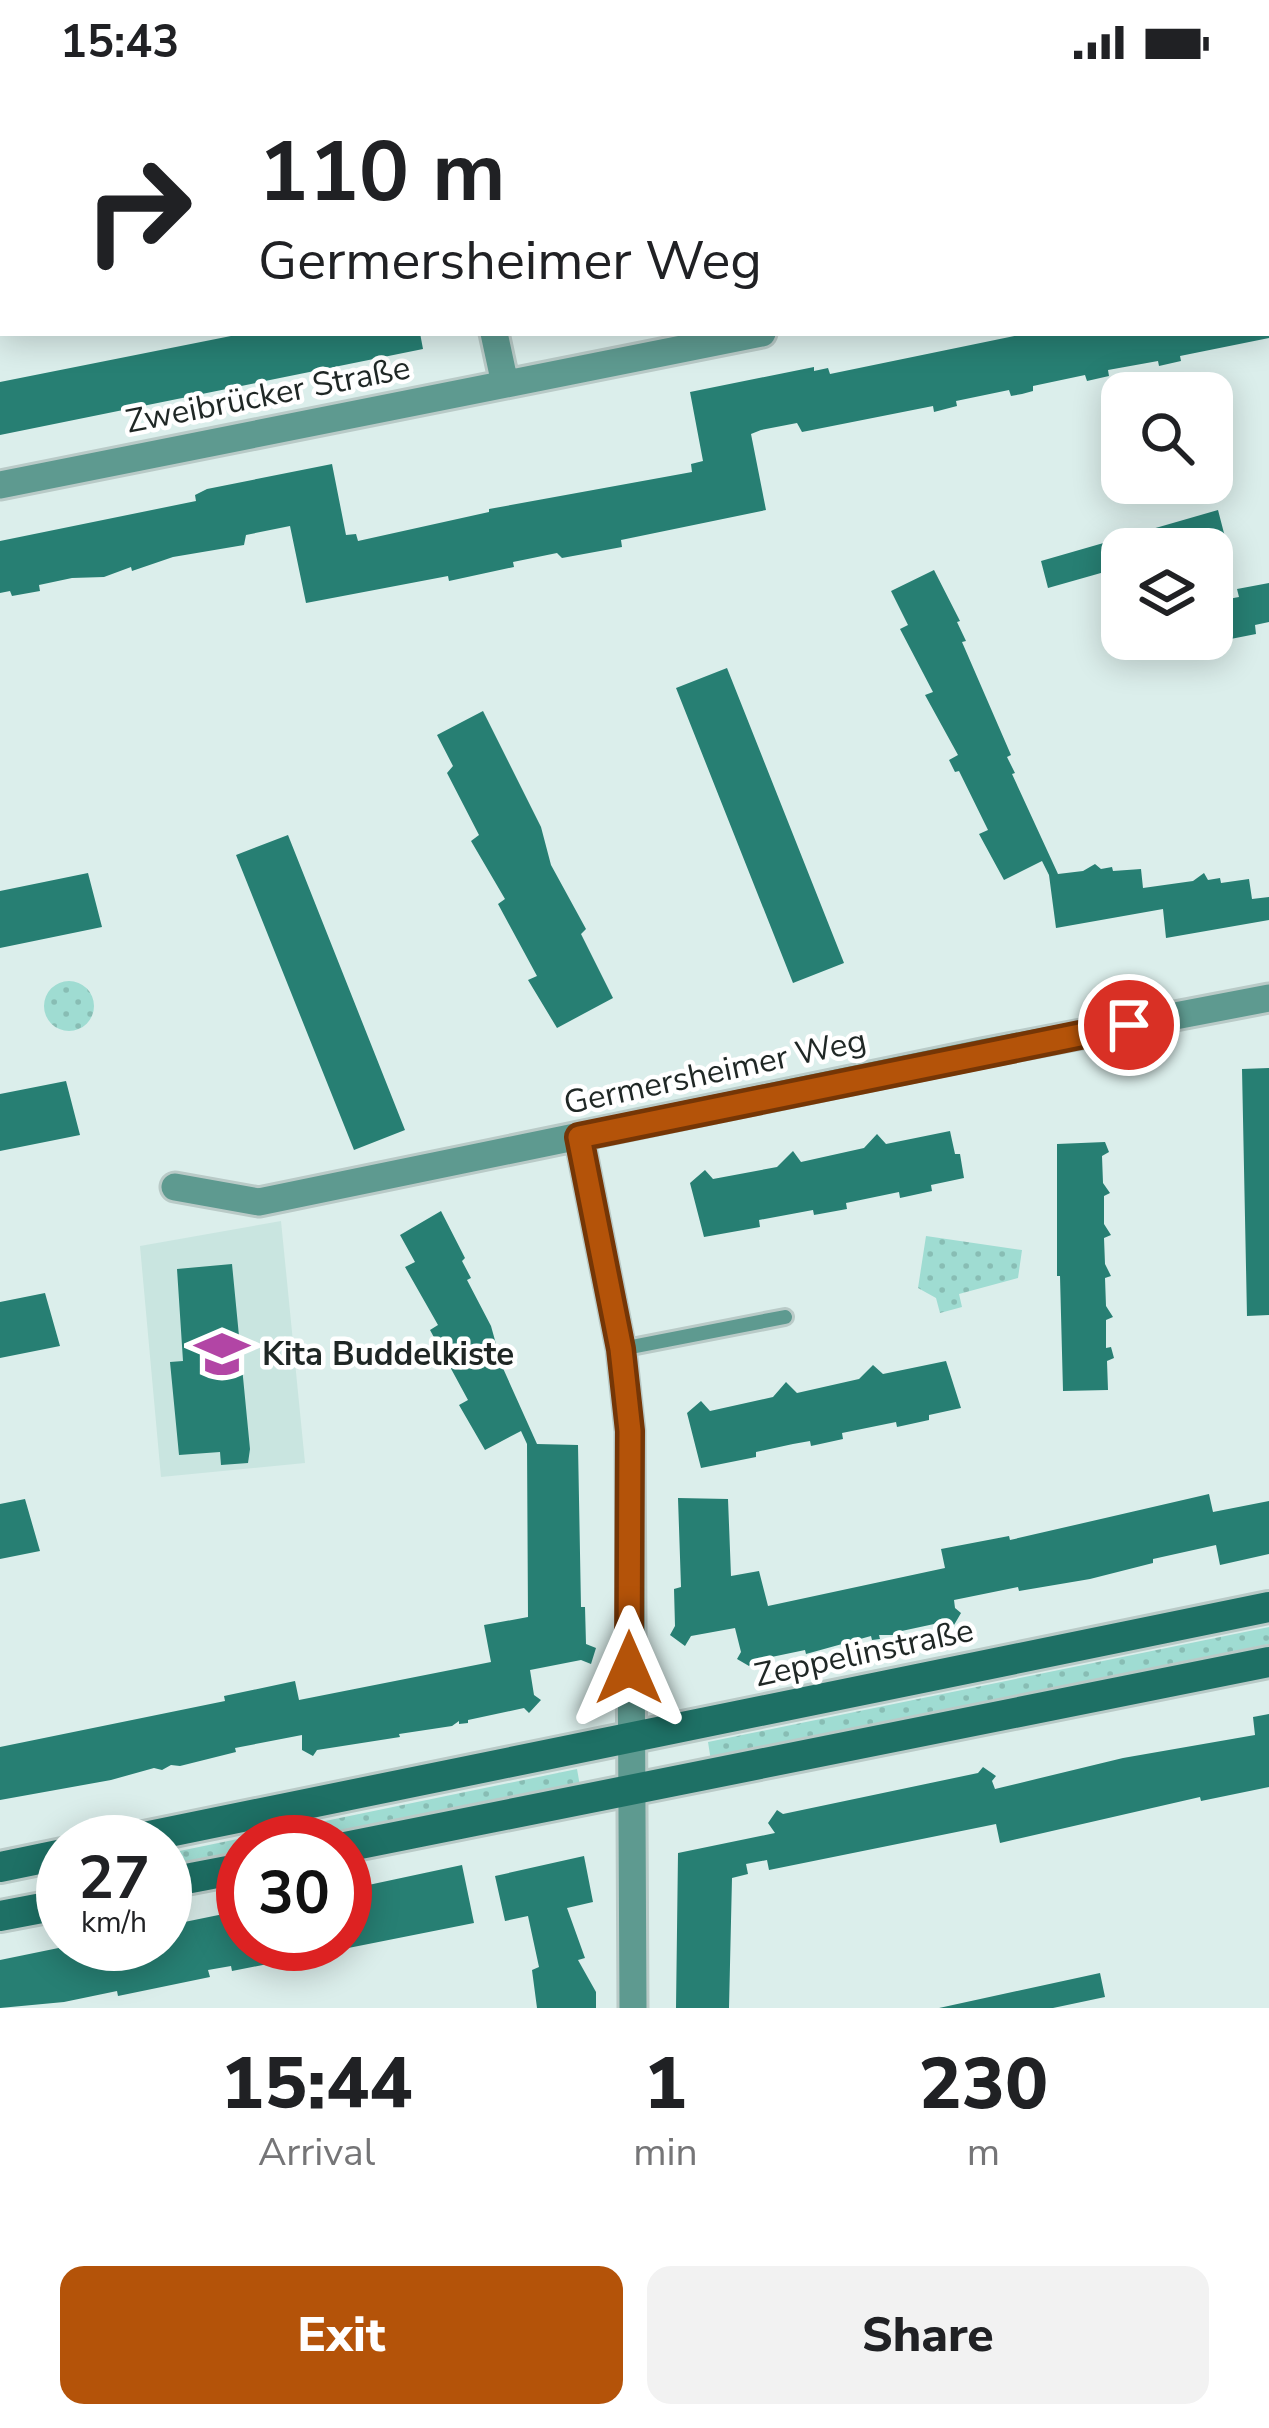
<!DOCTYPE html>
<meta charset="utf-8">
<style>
:root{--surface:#fff;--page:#f2f2f2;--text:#202124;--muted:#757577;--accent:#b45309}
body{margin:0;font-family:"Nunito Sans",sans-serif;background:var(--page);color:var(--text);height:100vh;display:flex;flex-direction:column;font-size:45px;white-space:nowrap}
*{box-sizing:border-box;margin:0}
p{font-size:39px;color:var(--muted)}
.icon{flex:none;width:66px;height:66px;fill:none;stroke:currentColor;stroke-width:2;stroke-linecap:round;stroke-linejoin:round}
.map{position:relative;height:1924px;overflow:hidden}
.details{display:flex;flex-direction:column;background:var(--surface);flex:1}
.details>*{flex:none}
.guide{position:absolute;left:0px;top:0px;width:1269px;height:252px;box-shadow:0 6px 30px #0003;background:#fff;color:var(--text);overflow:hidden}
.buttons{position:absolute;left:1101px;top:288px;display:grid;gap:24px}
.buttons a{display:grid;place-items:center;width:132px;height:132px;border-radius:24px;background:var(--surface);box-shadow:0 6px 30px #0003;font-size:60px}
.speed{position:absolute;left:36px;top:1731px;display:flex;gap:24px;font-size:60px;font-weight:700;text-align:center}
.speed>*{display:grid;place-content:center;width:156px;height:156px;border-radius:50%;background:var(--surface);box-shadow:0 6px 30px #0003;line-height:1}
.speed small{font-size:30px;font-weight:400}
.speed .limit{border:18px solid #d22;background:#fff;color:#111}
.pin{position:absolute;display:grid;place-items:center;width:102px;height:102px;color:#fff;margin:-51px;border:6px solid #fff;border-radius:50%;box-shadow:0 3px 12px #0007}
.me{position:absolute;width:132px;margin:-66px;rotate:0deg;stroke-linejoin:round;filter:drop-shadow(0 0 9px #0008)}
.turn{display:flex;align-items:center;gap:42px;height:252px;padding:0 60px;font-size:54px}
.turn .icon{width:156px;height:156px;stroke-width:2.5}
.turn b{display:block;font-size:84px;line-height:102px}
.eta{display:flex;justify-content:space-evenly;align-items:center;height:204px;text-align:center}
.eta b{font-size:72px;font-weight:800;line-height:84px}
.primary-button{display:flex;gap:24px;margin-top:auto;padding:24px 60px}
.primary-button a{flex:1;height:138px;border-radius:24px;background:var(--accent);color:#fff;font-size:48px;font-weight:800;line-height:138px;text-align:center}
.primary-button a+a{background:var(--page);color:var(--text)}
.status{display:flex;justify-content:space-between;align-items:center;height:84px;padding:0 60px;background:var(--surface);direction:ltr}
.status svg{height:33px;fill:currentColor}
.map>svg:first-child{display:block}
</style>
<div class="status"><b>15:43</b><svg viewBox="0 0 49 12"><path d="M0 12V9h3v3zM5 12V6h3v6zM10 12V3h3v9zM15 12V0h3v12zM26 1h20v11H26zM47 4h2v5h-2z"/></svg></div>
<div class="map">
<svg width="1269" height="1924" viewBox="0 0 1269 1924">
<defs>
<pattern id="grass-dots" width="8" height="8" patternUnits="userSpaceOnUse" patternTransform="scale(3)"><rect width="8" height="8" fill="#9fdcd2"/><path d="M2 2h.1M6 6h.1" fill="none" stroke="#88bdb4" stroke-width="1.8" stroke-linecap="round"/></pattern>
</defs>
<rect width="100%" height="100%" fill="#dbeeeb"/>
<!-- built -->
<path fill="#c9e5e0" d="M 281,1137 L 305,1379 L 161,1393 L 140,1162 Z"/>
<!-- grass -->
<path fill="url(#grass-dots)" d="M44 922a25 25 0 1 1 50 0a25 25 0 1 1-50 0Z
M 926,1152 L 1022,1166 L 1018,1194 L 959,1210 L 962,1223 L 940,1229 L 936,1214 L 918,1204 Z
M 1269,1543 L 1269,1560 L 711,1677 L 708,1658 Z
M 577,1685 L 580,1702 L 308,1758 L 243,1758 L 243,1771 L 165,1787 L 165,1770 Z"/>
<!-- building -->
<path fill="#277f73" d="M 246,249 L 420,249 L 423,265 L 0,351 L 0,298 Z
M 1029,249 L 1269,249 L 1269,254 L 1180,272 L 1181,277 L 1159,282 L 1158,277 L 1108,286 L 1109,292 L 1087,297 L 1085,291 L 1033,302 L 1033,307 L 1022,310 L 1011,312 L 1009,306 L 956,317 L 957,322 L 934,328 L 933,322 L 802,348 L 797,339 L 761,346 L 751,350 L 766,426 L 621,456 L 622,463 L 562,474 L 557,469 L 513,478 L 514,483 L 449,497 L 448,492 L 306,519 L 290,442 L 246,451 L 244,461 L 173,473 L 132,487 L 131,483 L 104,493 L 72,494 L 39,501 L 40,507 L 12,512 L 10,507 L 0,509 L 0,457 L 196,417 L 195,411 L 207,405 L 332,380 L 346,451 L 356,450 L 358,457 L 489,428 L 489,425 L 692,388 L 691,380 L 703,377 L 690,308 L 814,283 L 814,287 L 828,284 L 830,290 Z
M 1218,426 L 1225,453 L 1183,465 L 1122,465 L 1122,483 L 1048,504 L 1041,477 Z
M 934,486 L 960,537 L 957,538 L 966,557 L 962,558 L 1011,671 L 1007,673 L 1015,689 L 1012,690 L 1058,790 L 1083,787 L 1095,780 L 1101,785 L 1112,783 L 1113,787 L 1141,785 L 1143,804 L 1193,797 L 1204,789 L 1208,796 L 1220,794 L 1221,799 L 1249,795 L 1252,815 L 1269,813 L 1269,836 L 1166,854 L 1163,825 L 1056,844 L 1049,791 L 1042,777 L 1004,796 L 979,750 L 988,746 L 959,687 L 955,688 L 949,676 L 958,671 L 925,611 L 933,608 L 900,545 L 908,541 L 891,507 Z
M 1269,499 L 1269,538 L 1255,541 L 1256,550 L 1190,563 L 1189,555 L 1212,555 L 1212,518 L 1239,513 L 1237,505 Z
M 727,584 L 844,879 L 793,899 L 676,604 Z
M 483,627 L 541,743 L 551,781 L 586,845 L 581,850 L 613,914 L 557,944 L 528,896 L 537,892 L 498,820 L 505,815 L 471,757 L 479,751 L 447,689 L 453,682 L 437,651 Z
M 288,751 L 405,1046 L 354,1066 L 236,771 Z
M 88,789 L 102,843 L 0,864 L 0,807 Z
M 1269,984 L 1269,1231 L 1247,1232 L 1242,985 Z
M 66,997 L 80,1051 L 0,1067 L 0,1010 Z
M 950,1047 L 955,1070 L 960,1070 L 964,1094 L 931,1101 L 932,1107 L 900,1114 L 899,1108 L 846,1119 L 847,1125 L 814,1131 L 813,1126 L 759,1136 L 760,1143 L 704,1153 L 690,1099 L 705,1086 L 713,1095 L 777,1083 L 793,1067 L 801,1078 L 864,1064 L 877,1050 L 886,1060 Z
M 1105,1058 L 1109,1068 L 1102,1072 L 1103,1099 L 1110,1109 L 1104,1112 L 1104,1140 L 1111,1151 L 1104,1154 L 1105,1180 L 1111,1192 L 1105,1194 L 1106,1222 L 1113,1233 L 1106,1236 L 1106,1264 L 1111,1263 L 1114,1274 L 1107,1277 L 1108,1306 L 1063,1307 L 1060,1192 L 1057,1192 L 1057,1060 Z
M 441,1127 L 465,1174 L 462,1177 L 471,1194 L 467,1196 L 491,1242 L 496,1260 L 493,1262 L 537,1360 L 578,1361 L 581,1523 L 585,1523 L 586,1560 L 596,1564 L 591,1580 L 581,1576 L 530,1586 L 534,1611 L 541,1616 L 529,1629 L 524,1624 L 468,1636 L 468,1639 L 459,1640 L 459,1637 L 452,1642 L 399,1650 L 400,1653 L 317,1666 L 313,1672 L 302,1666 L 302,1651 L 235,1664 L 236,1668 L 180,1682 L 171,1681 L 162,1686 L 154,1684 L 111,1696 L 0,1716 L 0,1663 L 225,1617 L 224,1612 L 295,1597 L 299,1616 L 491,1578 L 484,1541 L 528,1533 L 527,1360 L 521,1347 L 485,1366 L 459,1321 L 468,1316 L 430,1246 L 438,1241 L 405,1183 L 415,1178 L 400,1151 Z
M 232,1180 L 250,1365 L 248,1379 L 221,1381 L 220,1368 L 179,1371 L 170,1278 L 183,1277 L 177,1185 Z
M 45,1209 L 60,1262 L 0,1274 L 0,1218 Z
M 946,1277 L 961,1324 L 929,1331 L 929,1336 L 897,1343 L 896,1338 L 842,1349 L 843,1355 L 811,1362 L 810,1357 L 793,1360 L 756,1368 L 756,1373 L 701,1384 L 687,1329 L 701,1317 L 710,1327 L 773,1313 L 786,1298 L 797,1309 L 859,1295 L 873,1281 L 883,1290 Z
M 1209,1410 L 1213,1428 L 1269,1417 L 1269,1470 L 1220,1481 L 1216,1461 L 1153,1475 L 1153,1479 L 1090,1495 L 1019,1507 L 1018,1503 L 954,1516 L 955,1524 L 961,1529 L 954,1541 L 948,1537 L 897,1548 L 897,1551 L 879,1551 L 880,1555 L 872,1556 L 871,1552 L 806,1570 L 805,1566 L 753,1577 L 749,1582 L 737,1575 L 741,1568 L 735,1544 L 691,1552 L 685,1562 L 670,1551 L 675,1542 L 674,1505 L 681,1503 L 678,1414 L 728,1415 L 731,1492 L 759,1487 L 768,1522 L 945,1484 L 941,1465 L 1009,1452 L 1010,1456 Z
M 25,1415 L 40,1467 L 0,1475 L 0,1420 Z
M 1269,1630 L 1269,1703 L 1201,1717 L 1200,1713 L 1000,1759 L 996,1740 L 769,1786 L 767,1776 L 746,1780 L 748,1790 L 732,1794 L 729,1924 L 676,1924 L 678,1769 L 775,1749 L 768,1739 L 777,1726 L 783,1730 L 978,1689 L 983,1683 L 996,1692 L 992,1697 L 995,1705 L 1123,1674 L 1255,1651 L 1253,1633 Z
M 584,1772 L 593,1818 L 567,1824 L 585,1874 L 578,1876 L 596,1908 L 596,1924 L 537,1924 L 532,1886 L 539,1883 L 528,1832 L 505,1837 L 495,1792 Z
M 462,1781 L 474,1839 L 232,1887 L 231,1882 L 208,1886 L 210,1893 L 118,1912 L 117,1907 L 64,1918 L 0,1924 L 0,1876 L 78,1860 L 165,1860 L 165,1842 L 243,1826 L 243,1860 L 345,1860 L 345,1806 Z
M 1100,1889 L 1105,1913 L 1053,1924 L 939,1924 Z"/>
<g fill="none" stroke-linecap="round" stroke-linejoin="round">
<defs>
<path id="lane" d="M 621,1265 L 785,1233"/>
<path id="street" d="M 443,0 L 443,3
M 1008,0 L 1009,3
M 1266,148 L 1269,147
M 494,249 L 505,300
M 0,401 L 762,249
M 579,1053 L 621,1265 L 630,1347 L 633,1924
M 175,1103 L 259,1118 L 982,969 L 1269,914"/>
<path id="secondary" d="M 120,1758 L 1269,1523
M 345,1763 L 1269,1578
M 0,1783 L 63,1770
M 165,1799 L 243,1784
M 0,1832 L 63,1820"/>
</defs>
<!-- lane casing -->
<use href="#lane" stroke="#b9cac7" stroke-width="20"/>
<!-- street casing -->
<use href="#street" stroke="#b9cac7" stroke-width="33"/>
<!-- secondary casing -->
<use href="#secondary" stroke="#b9cac7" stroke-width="36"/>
<!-- lane -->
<use href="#lane" stroke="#5e9a90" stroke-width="14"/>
<!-- street -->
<use href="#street" stroke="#5e9a90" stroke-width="27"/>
<!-- secondary -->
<use href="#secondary" stroke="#1e7065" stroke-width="30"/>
</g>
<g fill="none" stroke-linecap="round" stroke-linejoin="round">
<defs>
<path id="route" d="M 629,1584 L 630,1347 L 621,1265 L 579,1053 L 1129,941"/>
</defs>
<!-- route casing -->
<use href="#route" stroke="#753606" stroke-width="30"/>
<!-- route -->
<use href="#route" stroke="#b45309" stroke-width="21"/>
</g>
<!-- icons -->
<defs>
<symbol id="school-bare" viewBox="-9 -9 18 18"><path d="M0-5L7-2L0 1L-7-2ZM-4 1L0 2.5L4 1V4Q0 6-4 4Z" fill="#b245a5" stroke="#fff" stroke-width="2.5" paint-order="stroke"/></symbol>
</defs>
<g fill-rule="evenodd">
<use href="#school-bare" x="184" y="1232" width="76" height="76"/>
</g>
<g text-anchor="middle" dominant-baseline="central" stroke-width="9" stroke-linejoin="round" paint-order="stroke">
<!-- street labels -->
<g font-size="33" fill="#1f2725" stroke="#fff">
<text transform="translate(268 311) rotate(-11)">Zweibrücker Straße</text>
<text transform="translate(715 988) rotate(-12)">Germersheimer Weg</text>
<text transform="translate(864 1569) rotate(-12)">Zeppelinstraße</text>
</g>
<!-- poi labels -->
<g font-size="33" font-weight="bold" fill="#1f2725" stroke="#fff" text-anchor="start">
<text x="262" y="1270">Kita Buddelkiste</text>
</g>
</g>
</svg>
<div class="buttons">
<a><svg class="icon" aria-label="search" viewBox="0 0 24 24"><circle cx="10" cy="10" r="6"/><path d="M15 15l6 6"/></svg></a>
<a><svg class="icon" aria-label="layers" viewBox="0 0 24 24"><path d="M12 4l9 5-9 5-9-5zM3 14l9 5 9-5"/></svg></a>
</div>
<div class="speed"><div>27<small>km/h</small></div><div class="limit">30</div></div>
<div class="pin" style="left:1129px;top:941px;background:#d93025"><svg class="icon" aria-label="arrive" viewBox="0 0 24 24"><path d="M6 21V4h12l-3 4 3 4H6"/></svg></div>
<svg class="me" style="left:629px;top:1584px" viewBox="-20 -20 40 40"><path d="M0-17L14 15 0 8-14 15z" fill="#b45309" stroke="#fff" stroke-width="4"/></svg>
<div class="guide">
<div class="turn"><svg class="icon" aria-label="right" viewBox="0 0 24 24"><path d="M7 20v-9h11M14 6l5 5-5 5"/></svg><div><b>110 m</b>Germersheimer Weg</div></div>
</div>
</div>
<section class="details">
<div class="eta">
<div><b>15:44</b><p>Arrival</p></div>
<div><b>1</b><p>min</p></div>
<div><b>230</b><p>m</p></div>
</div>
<div class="primary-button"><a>Exit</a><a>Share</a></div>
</section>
